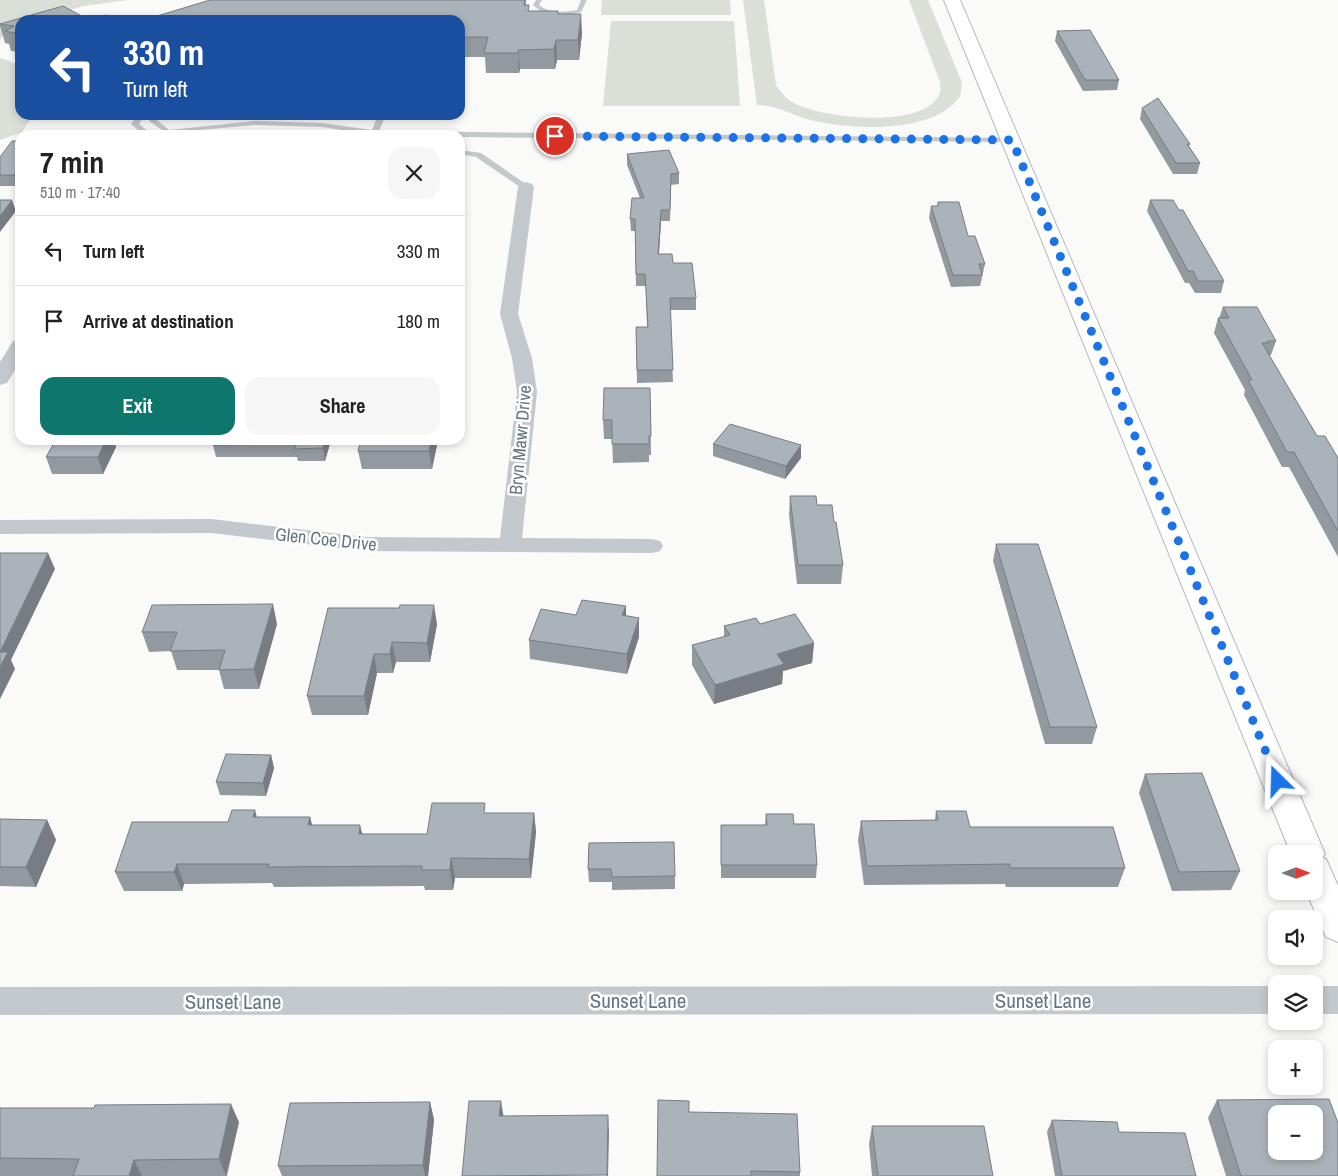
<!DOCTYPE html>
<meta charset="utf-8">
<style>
:root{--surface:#fff;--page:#f6f6f6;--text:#222;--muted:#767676;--line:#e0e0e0;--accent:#0f766e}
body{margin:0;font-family:"Archivo Narrow",sans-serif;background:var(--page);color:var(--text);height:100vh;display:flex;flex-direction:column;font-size:19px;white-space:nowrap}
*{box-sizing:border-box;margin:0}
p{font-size:16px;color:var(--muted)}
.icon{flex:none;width:28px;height:28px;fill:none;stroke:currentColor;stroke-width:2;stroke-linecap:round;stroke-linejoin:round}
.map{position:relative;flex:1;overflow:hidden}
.sheet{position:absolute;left:15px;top:130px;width:450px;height:315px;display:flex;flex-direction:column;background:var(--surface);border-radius:15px;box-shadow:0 2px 8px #0003}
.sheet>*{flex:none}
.hud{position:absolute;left:15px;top:15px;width:450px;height:105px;border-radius:15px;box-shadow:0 2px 8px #0003;background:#1a4fa0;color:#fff;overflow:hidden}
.needle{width:32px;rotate:90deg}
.controls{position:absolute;left:1268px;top:845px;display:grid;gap:10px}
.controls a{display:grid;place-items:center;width:55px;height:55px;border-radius:10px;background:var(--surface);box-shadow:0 2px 8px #0003;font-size:25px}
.pin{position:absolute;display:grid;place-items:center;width:42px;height:42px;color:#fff;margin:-21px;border:2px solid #fff;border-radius:50%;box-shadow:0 1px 5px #0007}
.me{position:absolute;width:55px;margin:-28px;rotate:338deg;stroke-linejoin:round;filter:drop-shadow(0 0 4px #0008)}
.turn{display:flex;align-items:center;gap:18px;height:105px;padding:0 25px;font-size:22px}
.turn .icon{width:65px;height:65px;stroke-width:2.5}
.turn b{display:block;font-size:35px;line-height:42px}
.round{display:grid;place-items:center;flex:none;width:52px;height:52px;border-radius:15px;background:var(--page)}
.head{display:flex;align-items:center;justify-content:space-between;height:85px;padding:0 25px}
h1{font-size:30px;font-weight:700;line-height:38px}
.action{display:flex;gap:10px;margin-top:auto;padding:10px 25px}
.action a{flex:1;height:58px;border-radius:15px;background:var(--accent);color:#fff;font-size:20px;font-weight:700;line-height:58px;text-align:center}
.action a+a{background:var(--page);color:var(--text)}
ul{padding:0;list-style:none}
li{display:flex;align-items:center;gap:15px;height:70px;padding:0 25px;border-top:1px solid var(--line)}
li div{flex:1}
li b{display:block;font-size:19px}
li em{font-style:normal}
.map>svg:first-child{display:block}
</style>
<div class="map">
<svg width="1338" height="1176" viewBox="0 0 1338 1176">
<rect width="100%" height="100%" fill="#fafaf8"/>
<!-- green -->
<path fill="#dadfd7" d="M 0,0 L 128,0 L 83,6 L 38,20 L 20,20 L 6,30 L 0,40 Z
M 602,0 L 730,0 L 731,15 L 601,15 Z
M 743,0 L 764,0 L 776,85 C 782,94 788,101 798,105 C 826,118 925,130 940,93 C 941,90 940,85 940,82 L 909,0 L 928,0 L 962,83 L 960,97 C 956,101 951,107 946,110 C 913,132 852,129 815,121 C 794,117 779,105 757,105 Z
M 611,21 L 734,21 L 740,106 L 603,106 Z
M 0,58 L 20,65 L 20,115 L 33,115 L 22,132 L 0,140 Z"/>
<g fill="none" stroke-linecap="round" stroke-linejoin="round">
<defs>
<path id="secondary" d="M 944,0 L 960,0 L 1325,854 L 1322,858 L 1326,859 L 1338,886 L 1338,942 L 1326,937 L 1306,891 L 1314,891 L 1314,854 L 1291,854 Z"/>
</defs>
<!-- secondary casing -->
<use href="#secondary" stroke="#b3babf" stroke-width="2"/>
<!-- lane -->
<path fill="#c3c8cc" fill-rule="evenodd" d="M 536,0 L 542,0 L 539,5 C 551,14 563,12 577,10 L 581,0 L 587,0 L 581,12 C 564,16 546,18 533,5 Z
M 137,115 L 145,115 L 139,124 L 149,132 L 162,130 L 149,121 L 152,115 L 160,115 L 157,120 L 169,130 L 255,121 L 322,123 L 372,130 L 378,115 L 386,115 L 379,131 L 1012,138 L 1016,140 L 1012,142 L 460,137 L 460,135 L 374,135 L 322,127 L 255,125 L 144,135 L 131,124 Z
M 460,150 L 481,153 L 530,187 L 523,189 L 476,157 L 460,154 Z"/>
<!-- street -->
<path fill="#c3c8cc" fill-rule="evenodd" d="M 526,182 L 532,184 L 534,187 L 518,314 L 532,358 L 537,392 L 522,538 L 652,539 L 660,541 L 663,546 L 660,551 L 652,553 L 366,551 L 211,533 L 0,534 L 0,520 L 211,519 L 366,537 L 500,538 L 517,392 L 512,358 L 500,314 L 518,187 L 520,184 Z
M 20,339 L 20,362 L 7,383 L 0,385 L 0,362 L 13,341 Z
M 1276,986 L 1276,1014 L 0,1015 L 0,987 Z
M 1314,986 L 1338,986 L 1338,1014 L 1314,1014 Z"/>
<!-- secondary -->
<use href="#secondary" fill="#fff" fill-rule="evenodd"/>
</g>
<!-- wall -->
<path fill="#929a9f" d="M 210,0 L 526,0 L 526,5 L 529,11 L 558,11 L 559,14 L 582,33 L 579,60 L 557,60 L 555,69 L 520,69 L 519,73 L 486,73 L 485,57 L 460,57 L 460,20 Z
M 20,20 L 20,52 L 11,51 L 9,44 L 5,43 L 0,26 L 0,24 Z
M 1057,31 L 1119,80 L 1117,90 L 1083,91 L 1055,41 Z
M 1142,108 L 1190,144 L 1189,146 L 1200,163 L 1197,174 L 1173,174 L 1140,119 Z
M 20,141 L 18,186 L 0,186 L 0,157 Z
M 627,154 L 679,173 L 679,184 L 671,185 L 670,221 L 661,221 L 659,254 L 673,263 L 696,298 L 696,310 L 670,310 L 673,382 L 637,383 L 636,327 L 647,327 L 646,286 L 636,286 L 635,231 L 631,231 L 630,219 L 640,198 L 627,165 Z
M 1150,200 L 1224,281 L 1221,293 L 1195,293 L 1189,283 L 1185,283 L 1147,211 Z
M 938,202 L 968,236 L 985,264 L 980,286 L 951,287 L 929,218 L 931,206 L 937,206 Z
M 1223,307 L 1276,341 L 1271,355 L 1269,355 L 1317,436 L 1338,458 L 1338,557 L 1289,467 L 1282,467 L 1244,395 L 1245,390 L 1214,333 L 1218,318 L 1219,318 Z
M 650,388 L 651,455 L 649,455 L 649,462 L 613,463 L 612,439 L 604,439 L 603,420 Z
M 56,440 L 114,440 L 116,447 L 103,474 L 52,474 L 46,457 Z
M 331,440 L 325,461 L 298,461 L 297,457 L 216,457 L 213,445 Z
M 361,440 L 438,440 L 432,469 L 362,469 L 358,451 Z
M 713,444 L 801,445 L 801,458 L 785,479 L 713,456 Z
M 790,496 L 817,505 L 843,565 L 841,584 L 797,584 L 789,515 Z
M 996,544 L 1097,727 L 1092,744 L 1045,744 L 993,561 Z
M 626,606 L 626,616 L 639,618 L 639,637 L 627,674 L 530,659 L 529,640 L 576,615 Z
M 328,608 L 437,624 L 430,662 L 396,662 L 393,673 L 377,673 L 368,715 L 312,715 L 307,696 Z
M 277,624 L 259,689 L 224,689 L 219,670 L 177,670 L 171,651 L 149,652 L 142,632 Z
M 760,624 L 814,643 L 812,663 L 783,671 L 782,684 L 714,704 L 692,665 L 692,645 L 724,637 L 724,626 Z
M 271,755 L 274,768 L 266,796 L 220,795 L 216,782 Z
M 1145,774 L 1240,871 L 1231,890 L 1172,891 L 1139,793 Z
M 936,811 L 970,827 L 1125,868 L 1118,887 L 1006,887 L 1005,884 L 864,885 L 858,840 L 861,821 L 935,820 Z
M 487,813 L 534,813 L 536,832 L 531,878 L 455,878 L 453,890 L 425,890 L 424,886 L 274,887 L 272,883 L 184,884 L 182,891 L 124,891 L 115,872 L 228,822 L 257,817 L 310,817 L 312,825 L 363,834 L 427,834 Z
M 766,814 L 817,865 L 816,878 L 721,878 L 721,825 L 765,825 Z
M 0,819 L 47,820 L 56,840 L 36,887 L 0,886 Z
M 589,843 L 675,876 L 675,889 L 612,890 L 612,882 L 589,882 L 588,869 Z
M 1217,1100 L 1338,1176 L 1226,1176 L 1208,1118 Z
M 430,1102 L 434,1120 L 428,1176 L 282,1176 L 278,1166 Z
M 0,1108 L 239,1122 L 227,1176 L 0,1176 Z
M 689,1112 L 800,1172 L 800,1176 L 657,1176 Z
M 1052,1120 L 1119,1132 L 1196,1176 L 1055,1176 L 1047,1132 Z
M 872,1126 L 993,1176 L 872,1176 L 869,1144 Z"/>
<!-- shaded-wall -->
<path fill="#777d82" d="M 581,14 L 582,33 L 579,60 L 578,40 Z
M 556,40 L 557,60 L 555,69 L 554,49 Z
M 518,50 L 520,69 L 519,73 L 518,53 Z
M 20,166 L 20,183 L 18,186 L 14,175 Z
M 12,200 L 16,211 L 0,232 L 0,216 Z
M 661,210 L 661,221 L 658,266 L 658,254 Z
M 106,440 L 114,440 L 116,447 L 103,474 L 98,457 Z
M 325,440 L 331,440 L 325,461 L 323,448 Z
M 431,440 L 438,440 L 432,469 L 429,451 Z
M 801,445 L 801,458 L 785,479 L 786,466 Z
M 48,553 L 55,569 L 11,660 L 15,669 L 0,699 L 0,652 Z
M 273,604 L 277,624 L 259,689 L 254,669 Z
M 434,605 L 437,624 L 430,662 L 427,643 Z
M 626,606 L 626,626 L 622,615 Z
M 639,618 L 639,637 L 627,674 L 627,654 Z
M 392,642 L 396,662 L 393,673 L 390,654 Z
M 814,643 L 812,663 L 783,671 L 782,684 L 714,704 L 715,685 L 777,654 Z
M 374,654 L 377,673 L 368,715 L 364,696 Z
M 271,755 L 274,768 L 266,796 L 263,783 Z
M 255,810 L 260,829 L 253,817 Z
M 534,813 L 536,832 L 531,878 L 529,859 Z
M 310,817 L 315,837 L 308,825 Z
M 47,820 L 56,840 L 36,887 L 26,867 Z
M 360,825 L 365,844 L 359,834 Z
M 451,858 L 455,878 L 453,890 L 450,870 Z
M 177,864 L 184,884 L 182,891 L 174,872 Z
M 501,1101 L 504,1119 L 499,1116 Z
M 430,1102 L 434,1120 L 428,1176 L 425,1176 L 423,1165 Z
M 231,1104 L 239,1122 L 226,1176 L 219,1159 Z
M 608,1115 L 609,1133 L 608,1176 L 607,1176 Z
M 134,1160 L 142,1176 L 129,1176 Z"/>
<!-- building -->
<path fill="#aab3b9" stroke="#777d82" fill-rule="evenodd" d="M 210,0 L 525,0 L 524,5 L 529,5 L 528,11 L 558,11 L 558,14 L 581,14 L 578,40 L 556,40 L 554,49 L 518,50 L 518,53 L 484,53 L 488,37 L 460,37 L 460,20 L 144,20 Z
M 63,6 L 89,20 L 20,20 L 20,34 L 5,31 L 14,26 L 0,24 Z
M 107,15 L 117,20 L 90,20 Z
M 1090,30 L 1119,80 L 1085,80 L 1057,31 Z
M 1158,98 L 1190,144 L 1187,144 L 1200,163 L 1176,163 L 1142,108 Z
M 12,141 L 20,141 L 20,166 L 14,175 L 0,175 L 0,157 Z
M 669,150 L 679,173 L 671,174 L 670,210 L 661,210 L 658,254 L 672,254 L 673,263 L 692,263 L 696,298 L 670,298 L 673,370 L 637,370 L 636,327 L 648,327 L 645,274 L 636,274 L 635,219 L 630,219 L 632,198 L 644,198 L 627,154 Z
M 0,200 L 12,200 L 0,216 Z
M 1150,200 L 1173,200 L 1179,210 L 1183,210 L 1224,281 L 1198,281 L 1193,271 L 1188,271 Z
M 938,202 L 959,202 L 968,236 L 975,236 L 985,264 L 979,264 L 982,275 L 953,275 L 931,206 L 938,206 Z
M 1223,307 L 1257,307 L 1276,341 L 1267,341 L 1269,343 L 1262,343 L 1317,436 L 1325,436 L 1338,458 L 1338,531 L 1294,452 L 1287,452 L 1248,380 L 1252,380 L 1218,318 L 1229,318 Z
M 604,388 L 650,388 L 651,436 L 649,436 L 649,444 L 612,444 L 612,420 L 603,420 Z
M 730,424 L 801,445 L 786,466 L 713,444 Z
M 56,440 L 106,440 L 98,457 L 46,457 Z
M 215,440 L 325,440 L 323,448 L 295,449 L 296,444 L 213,445 Z
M 361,440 L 431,440 L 429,451 L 358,451 Z
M 790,496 L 816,496 L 817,505 L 832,505 L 834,522 L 836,522 L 843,565 L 798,565 Z
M 996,544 L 1038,544 L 1097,727 L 1050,727 Z
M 0,553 L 48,553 L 0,652 L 8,652 L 0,667 Z
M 582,600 L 626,606 L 622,615 L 639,618 L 627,654 L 529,640 L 541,609 L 576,615 Z
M 273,604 L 254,669 L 219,670 L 225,650 L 170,651 L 177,632 L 142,632 L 152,605 Z
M 400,605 L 434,605 L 427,643 L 392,642 L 390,654 L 374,654 L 364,696 L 307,696 L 328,608 L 399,608 Z
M 795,614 L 814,643 L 777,654 L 784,664 L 715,685 L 692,645 L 730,635 L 724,626 L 756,618 L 760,624 Z
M 226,754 L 271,755 L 263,783 L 216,782 Z
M 1202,773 L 1240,871 L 1179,872 L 1145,774 Z
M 432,803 L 485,803 L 484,813 L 534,813 L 529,859 L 451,858 L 450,870 L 422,870 L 422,866 L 268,867 L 269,864 L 177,864 L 174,872 L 115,872 L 132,822 L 228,822 L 232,810 L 255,810 L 253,817 L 310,817 L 308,825 L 360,825 L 359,834 L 427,834 Z
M 936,811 L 966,811 L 970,827 L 1113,827 L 1125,868 L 1010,868 L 1010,864 L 867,866 L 861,821 L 938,820 Z
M 766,814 L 793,814 L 794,824 L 814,824 L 817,865 L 721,865 L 721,825 L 767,825 Z
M 0,819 L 47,820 L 26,867 L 0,867 Z
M 674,842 L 675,876 L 612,877 L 611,869 L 588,869 L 589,843 Z
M 1329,1099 L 1338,1123 L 1338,1176 L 1241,1176 L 1217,1100 ZM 1276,1114 L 1314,1114 L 1314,1151 L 1276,1151 Z
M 658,1100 L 689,1101 L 689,1112 L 797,1114 L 800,1172 L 751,1171 L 751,1176 L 657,1176 Z
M 469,1101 L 501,1101 L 499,1116 L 608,1115 L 607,1175 L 462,1176 Z
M 430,1102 L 423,1165 L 278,1166 L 290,1103 Z
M 231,1104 L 219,1159 L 134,1160 L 129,1176 L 73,1176 L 79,1159 L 0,1158 L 0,1108 L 94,1108 L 95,1105 Z
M 1052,1120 L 1117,1122 L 1119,1132 L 1185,1133 L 1196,1176 L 1062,1176 Z
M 872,1126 L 984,1126 L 993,1176 L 878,1176 Z"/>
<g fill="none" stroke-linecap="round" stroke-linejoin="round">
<!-- route -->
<path stroke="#1a73e8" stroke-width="9" stroke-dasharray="0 16.2" d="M 555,136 L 1012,140 L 1278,781"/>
</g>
<g text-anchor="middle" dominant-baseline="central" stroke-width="5" stroke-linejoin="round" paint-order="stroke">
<!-- street labels -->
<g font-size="18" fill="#657683" stroke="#fff">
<text transform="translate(520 440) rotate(-85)">Bryn Mawr Drive</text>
<text transform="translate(326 539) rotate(6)">Glen Coe Drive</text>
</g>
<!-- near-street labels -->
<g font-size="21" fill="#657683" stroke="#fff">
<text x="638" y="1000">Sunset Lane</text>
<text x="1043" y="1000">Sunset Lane</text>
<text x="233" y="1001">Sunset Lane</text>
</g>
</g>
</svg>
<div class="controls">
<a><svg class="needle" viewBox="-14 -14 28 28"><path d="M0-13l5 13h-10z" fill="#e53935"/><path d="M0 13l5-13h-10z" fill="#767676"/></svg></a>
<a><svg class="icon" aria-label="sound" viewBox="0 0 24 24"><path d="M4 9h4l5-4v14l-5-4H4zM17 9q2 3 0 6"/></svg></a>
<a><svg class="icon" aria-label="layers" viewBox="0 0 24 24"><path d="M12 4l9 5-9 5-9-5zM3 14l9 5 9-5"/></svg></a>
<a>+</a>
<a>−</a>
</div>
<div class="pin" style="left:555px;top:136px;background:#d93025"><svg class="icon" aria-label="arrive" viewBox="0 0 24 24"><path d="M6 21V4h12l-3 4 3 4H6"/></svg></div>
<svg class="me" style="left:1278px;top:781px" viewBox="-20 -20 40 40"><path d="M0-17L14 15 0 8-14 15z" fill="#1a73e8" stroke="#fff" stroke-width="4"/></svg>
<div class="hud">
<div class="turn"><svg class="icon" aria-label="left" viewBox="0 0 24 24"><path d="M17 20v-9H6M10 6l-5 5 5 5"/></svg><div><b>330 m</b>Turn left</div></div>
</div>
<section class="sheet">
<div class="head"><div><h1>7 min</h1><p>510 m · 17:40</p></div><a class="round"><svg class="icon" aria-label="close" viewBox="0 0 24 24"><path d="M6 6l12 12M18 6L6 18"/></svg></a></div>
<ul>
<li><svg class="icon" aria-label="left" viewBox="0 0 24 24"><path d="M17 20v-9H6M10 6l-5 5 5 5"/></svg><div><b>Turn left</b></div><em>330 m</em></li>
<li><svg class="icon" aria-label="arrive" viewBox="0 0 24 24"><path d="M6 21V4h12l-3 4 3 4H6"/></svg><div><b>Arrive at destination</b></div><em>180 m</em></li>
</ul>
<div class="action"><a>Exit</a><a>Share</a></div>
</section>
</div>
